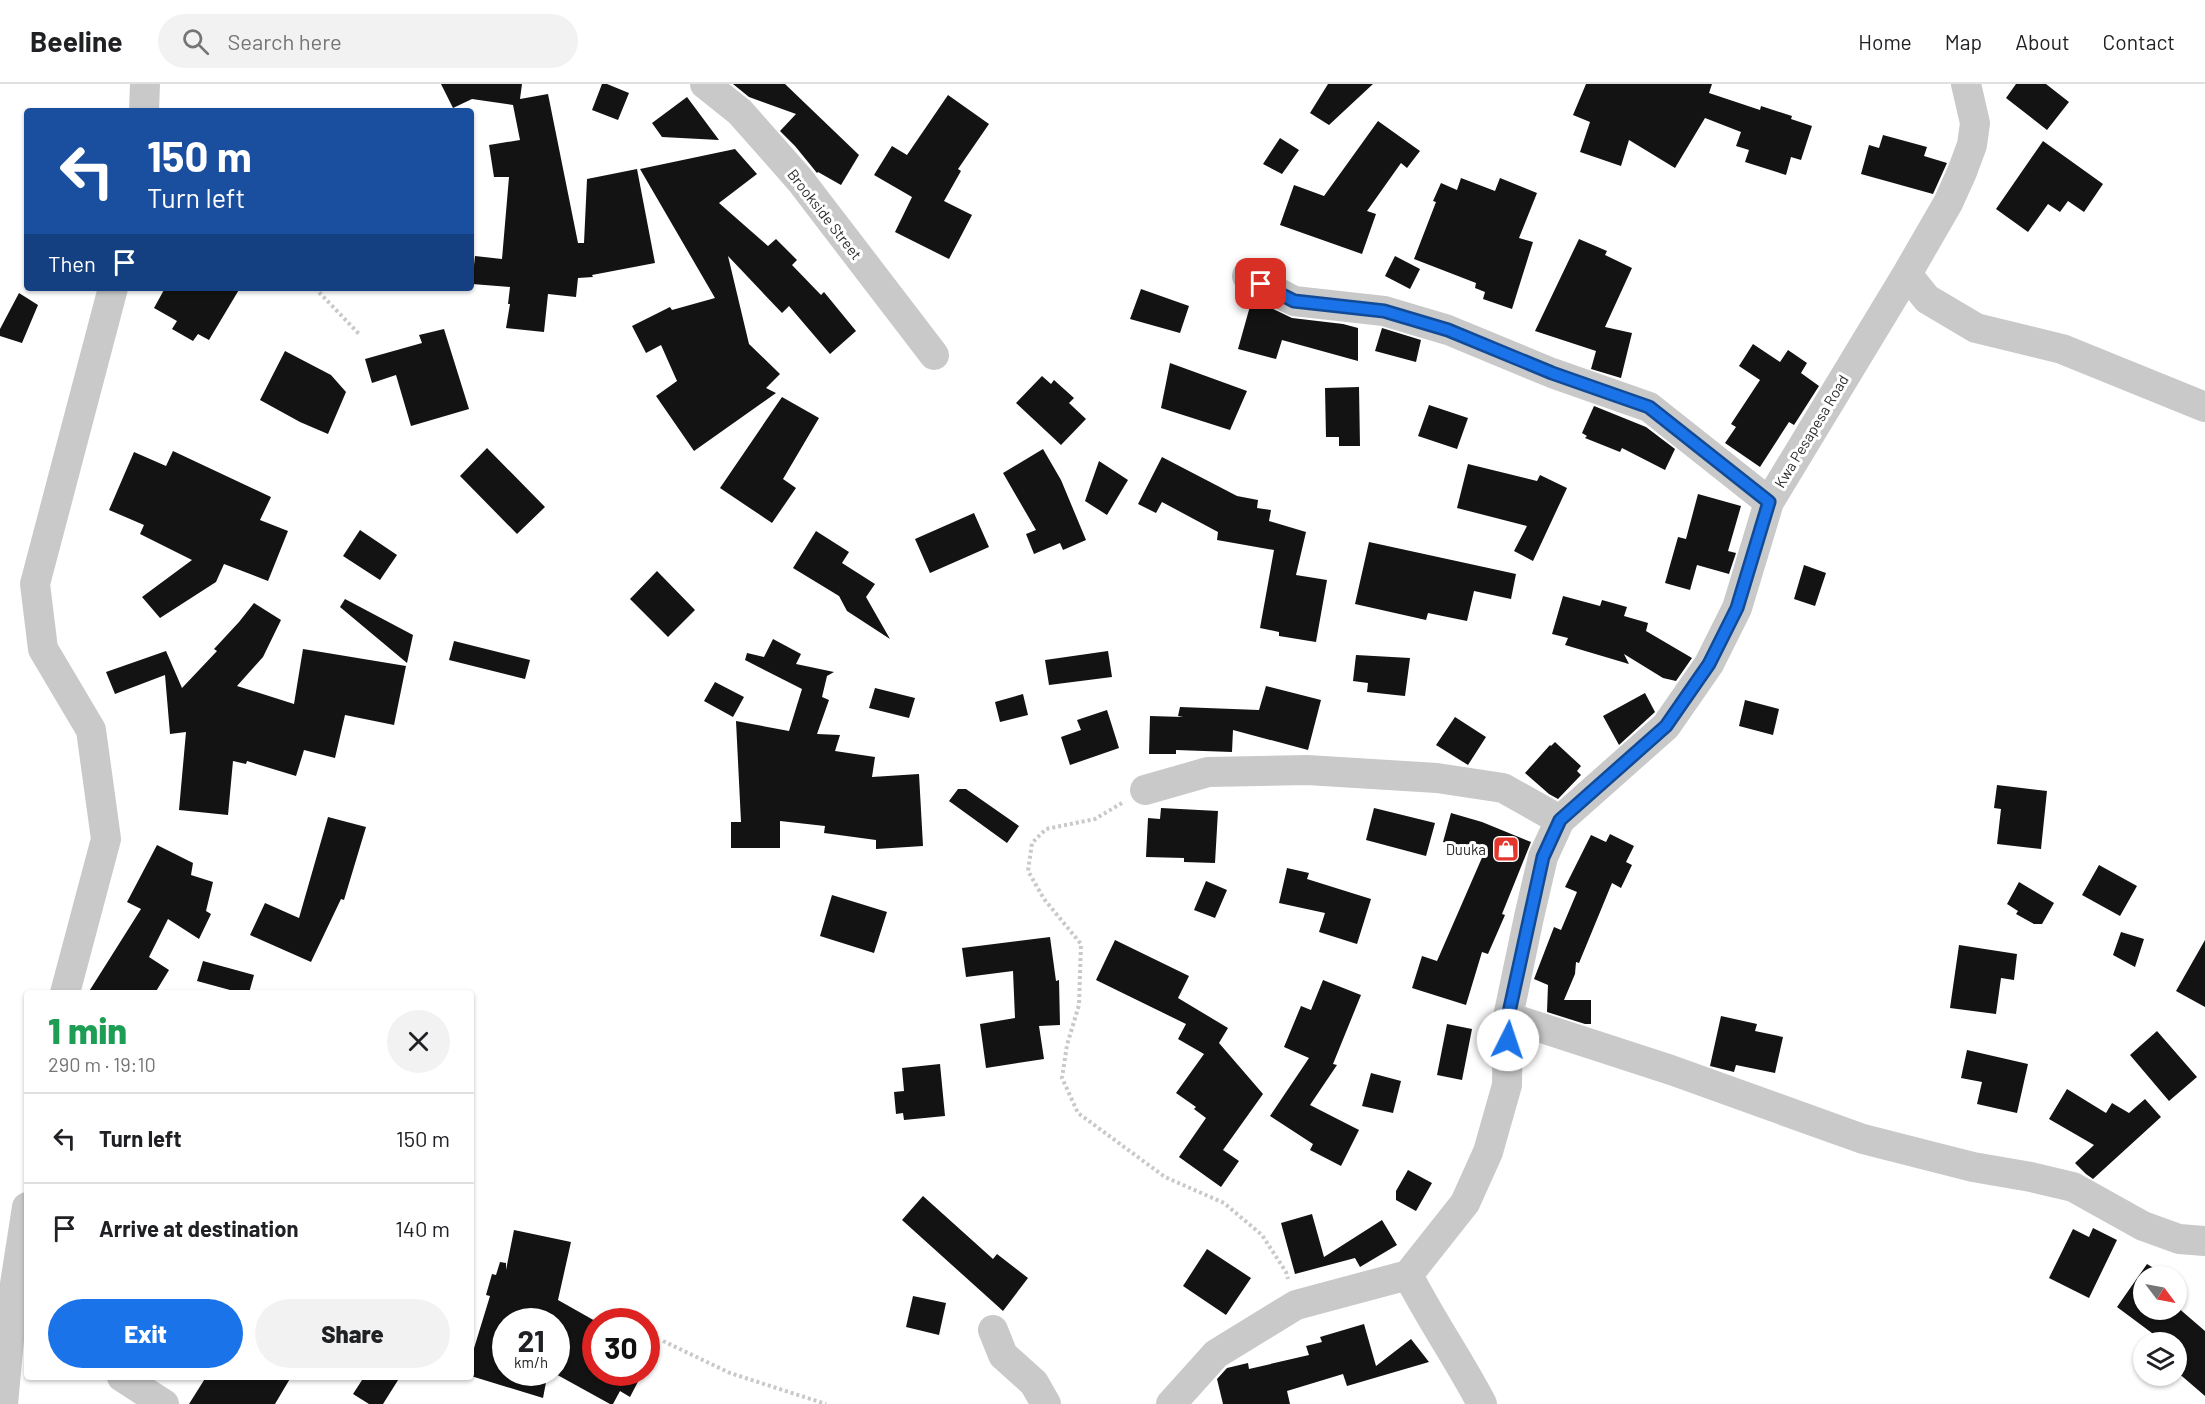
<!DOCTYPE html>
<meta charset="utf-8">
<style>
:root{--surface:#fff;--page:#f2f2f2;--text:#202124;--muted:#757577;--line:#e0e0e0;--accent:#1a73e8}
body{margin:0;font-family:Barlow,sans-serif;background:var(--page);color:var(--text);height:100vh;display:flex;flex-direction:column;font-size:22px;white-space:nowrap}
*{box-sizing:border-box;margin:0}
p{font-size:20px;color:var(--muted)}
.icon{flex:none;width:33px;height:33px;fill:none;stroke:currentColor;stroke-width:2;stroke-linecap:round;stroke-linejoin:round}
.map{position:relative;flex:1;overflow:hidden}
.sheet{position:absolute;left:24px;top:906px;width:450px;height:390px;display:flex;flex-direction:column;background:var(--surface);border-radius:6px;box-shadow:0 2px 4px #0004}
.sheet>*{flex:none}
.banner{position:absolute;left:24px;top:24px;width:450px;height:183px;border-radius:6px;box-shadow:0 2px 4px #0004;background:#1a4fa0;color:#fff;overflow:hidden}
.needle{width:39px;rotate:122deg}
.buttons{position:absolute;left:2133px;top:1182px;display:grid;gap:12px}
.buttons a{display:grid;place-items:center;width:54px;height:54px;border-radius:50%;background:var(--surface);box-shadow:0 2px 4px #0004;font-size:30px}
.speed{position:absolute;left:492px;top:1224px;display:flex;gap:12px;font-size:30px;font-weight:700;text-align:center}
.speed>*{display:grid;place-content:center;width:78px;height:78px;border-radius:50%;background:var(--surface);box-shadow:0 2px 4px #0004;line-height:1}
.speed small{font-size:15px;font-weight:400}
.speed .limit{border:9px solid #d22;background:#fff;color:#111}
.pin{position:absolute;display:grid;place-items:center;width:51px;height:51px;color:#fff;margin:-26px;border-radius:12px;box-shadow:0 3px 9px #0006}
.me{position:absolute;width:66px;margin:-33px;rotate:4deg;stroke-linejoin:round;filter:drop-shadow(0 0 4px #0008)}
.turn{display:flex;align-items:center;gap:21px;height:126px;padding:0 24px;font-size:27px}
.turn .icon{width:78px;height:78px;stroke-width:2.5}
.turn b{display:block;font-size:42px;line-height:51px}
.then{display:flex;align-items:center;height:57px;padding:0 24px;background:#0003;gap:12px;font-size:22px}
.round{display:grid;place-items:center;flex:none;width:63px;height:63px;border-radius:32px;background:var(--page)}
.summary{display:flex;align-items:center;justify-content:space-between;height:102px;padding:0 24px}
h1{font-size:36px;font-weight:800;line-height:45px;color:#1e9e55}
.action{display:flex;gap:12px;margin-top:auto;padding:12px 24px}
.action a{flex:1;height:69px;border-radius:36px;background:var(--accent);color:#fff;font-size:24px;font-weight:800;line-height:69px;text-align:center}
.action a+a{background:var(--page);color:var(--text)}
ul{padding:0;list-style:none}
li{display:flex;align-items:center;gap:18px;height:90px;padding:0 24px;border-top:2px solid var(--line)}
li div{flex:1}
li b{display:block;font-size:22px}
li em{font-style:normal}
header{display:flex;align-items:center;gap:36px;box-sizing:border-box;height:84px;padding:0 30px;background:var(--surface);border-bottom:2px solid var(--line)}
header strong{font-size:28px}
nav{display:flex;gap:33px;margin-inline-start:auto;font-size:21px}
.search{width:420px;height:54px;background:var(--page);display:flex;align-items:center;gap:15px;box-sizing:border-box;padding:0 21px;border-radius:33px;color:var(--muted);font-size:22px}
.map>svg:first-child{display:block}
</style>
<header>
<strong>Beeline</strong>
<div class="search"><svg class="icon" aria-label="search" viewBox="0 0 24 24"><circle cx="10" cy="10" r="6"/><path d="M15 15l6 6"/></svg>Search here</div>
<nav><a>Home</a><a>Map</a><a>About</a><a>Contact</a></nav>
</header>
<div class="map">
<svg width="2205" height="1320" viewBox="0 0 2205 1320">
<rect width="100%" height="100%" fill="#fff"/>
<!-- building -->
<path fill="#131313" d="M 441,0 L 522,0 L 520,15 L 548,10 L 578,159 L 584,159 L 587,95 L 637,85 L 655,179 L 592,191 L 593,193 L 578,194 L 576,213 L 548,210 L 544,248 L 506,244 L 510,220 L 508,220 L 510,203 L 472,200 L 475,172 L 502,175 L 509,93 L 494,93 L 489,61 L 520,56 L 513,21 L 472,15 L 453,24 Z
M 602,0 L 607,0 L 629,9 L 618,36 L 592,26 Z
M 733,0 L 785,0 L 859,71 L 841,101 L 818,88 L 817,89 L 795,62 L 780,47 L 796,30 L 749,13 Z
M 1328,0 L 1373,0 L 1329,41 L 1310,29 Z
M 1586,0 L 1712,0 L 1709,9 L 1760,26 L 1761,22 L 1792,32 L 1791,35 L 1812,42 L 1801,76 L 1791,73 L 1786,91 L 1745,78 L 1749,66 L 1736,62 L 1741,48 L 1705,34 L 1675,84 L 1629,56 L 1621,82 L 1580,68 L 1590,38 L 1573,31 Z
M 2016,0 L 2046,0 L 2069,18 L 2047,46 L 2006,14 Z
M 948,11 L 989,40 L 958,85 L 961,87 L 944,117 L 972,131 L 949,175 L 895,148 L 912,113 L 874,91 L 892,62 L 907,71 Z
M 687,13 L 719,56 L 662,53 L 652,39 Z
M 1378,37 L 1420,67 L 1407,84 L 1401,79 L 1367,127 L 1376,130 L 1362,170 L 1280,141 L 1294,101 L 1324,112 Z
M 1883,51 L 1927,63 L 1924,72 L 1947,79 L 1933,110 L 1861,90 L 1869,61 L 1879,64 Z
M 1280,54 L 1299,66 L 1282,90 L 1263,80 Z
M 2043,57 L 2103,100 L 2084,128 L 2068,117 L 2060,128 L 2048,120 L 2028,148 L 1996,125 Z
M 735,65 L 757,90 L 719,119 L 768,162 L 776,155 L 797,176 L 792,181 L 821,211 L 824,208 L 856,247 L 830,270 L 789,222 L 782,229 L 728,172 L 749,260 L 780,290 L 766,304 L 776,309 L 694,367 L 656,312 L 677,297 L 661,261 L 646,269 L 632,242 L 670,223 L 672,226 L 715,214 L 640,85 Z
M 1461,94 L 1495,107 L 1500,94 L 1537,109 L 1519,154 L 1533,158 L 1512,225 L 1483,215 L 1485,208 L 1475,204 L 1476,199 L 1414,175 L 1436,118 L 1433,117 L 1441,99 L 1457,106 Z
M 1579,155 L 1607,167 L 1605,171 L 1632,184 L 1605,243 L 1632,249 L 1621,294 L 1591,285 L 1596,267 L 1535,247 Z
M 1395,172 L 1420,185 L 1410,205 L 1385,192 Z
M 165,204 L 240,204 L 209,256 L 198,250 L 193,257 L 172,245 L 177,237 L 154,224 Z
M 1141,205 L 1189,222 L 1180,249 L 1130,235 Z
M 19,209 L 38,221 L 22,259 L 0,252 L 0,245 Z
M 1252,215 L 1292,234 L 1343,240 L 1358,244 L 1358,277 L 1282,256 L 1276,275 L 1238,265 Z
M 1382,244 L 1421,256 L 1416,278 L 1375,267 Z
M 444,245 L 469,325 L 411,342 L 396,291 L 372,299 L 365,275 L 422,259 L 419,251 Z
M 1753,260 L 1780,278 L 1788,266 L 1807,279 L 1801,289 L 1819,302 L 1794,341 L 1789,338 L 1760,383 L 1725,359 L 1736,343 L 1731,340 L 1760,296 L 1739,282 Z
M 285,267 L 331,291 L 346,308 L 328,350 L 300,338 L 260,316 Z
M 1170,279 L 1247,307 L 1230,346 L 1161,324 Z
M 1042,292 L 1051,300 L 1054,296 L 1074,314 L 1069,319 L 1086,335 L 1061,361 L 1016,319 Z
M 1359,303 L 1360,362 L 1339,362 L 1339,353 L 1326,353 L 1325,304 Z
M 782,313 L 819,334 L 783,395 L 796,404 L 772,439 L 720,404 Z
M 1429,321 L 1468,334 L 1457,365 L 1418,352 Z
M 1594,322 L 1646,343 L 1675,365 L 1665,386 L 1622,364 L 1620,368 L 1585,354 L 1587,352 L 1582,349 Z
M 487,364 L 545,423 L 517,450 L 460,392 Z
M 1043,365 L 1061,396 L 1086,456 L 1063,466 L 1060,459 L 1034,470 L 1026,450 L 1036,446 L 1003,389 Z
M 173,367 L 271,413 L 260,436 L 288,447 L 268,497 L 224,480 L 216,498 L 160,534 L 142,513 L 192,476 L 140,450 L 144,441 L 109,426 L 134,368 L 166,382 Z
M 1162,373 L 1237,412 L 1258,416 L 1257,424 L 1271,426 L 1269,437 L 1306,448 L 1296,491 L 1327,496 L 1316,558 L 1279,552 L 1279,548 L 1260,544 L 1274,466 L 1217,456 L 1218,448 L 1162,418 L 1156,429 L 1138,420 Z
M 1099,377 L 1128,396 L 1107,431 L 1085,417 Z
M 1468,380 L 1537,397 L 1540,391 L 1567,404 L 1533,477 L 1514,467 L 1527,442 L 1457,424 Z
M 1698,410 L 1741,422 L 1728,467 L 1736,469 L 1729,490 L 1697,481 L 1690,506 L 1665,499 L 1678,453 L 1686,455 Z
M 974,429 L 989,463 L 930,489 L 915,455 Z
M 360,446 L 397,471 L 380,496 L 343,472 Z
M 816,447 L 849,468 L 842,479 L 875,500 L 866,513 L 890,555 L 847,527 L 839,512 L 793,484 Z
M 1369,458 L 1516,490 L 1511,515 L 1474,507 L 1467,537 L 1428,529 L 1426,536 L 1355,520 Z
M 1804,481 L 1826,489 L 1815,522 L 1794,515 Z
M 657,487 L 695,526 L 668,553 L 630,515 Z
M 1563,512 L 1600,522 L 1602,516 L 1627,523 L 1624,532 L 1648,539 L 1646,547 L 1692,574 L 1676,597 L 1663,594 L 1624,570 L 1629,580 L 1565,561 L 1568,554 L 1552,550 Z
M 345,515 L 413,551 L 407,579 L 340,523 Z
M 254,519 L 281,536 L 263,573 L 237,602 L 294,620 L 303,565 L 406,582 L 394,641 L 345,631 L 335,674 L 304,666 L 296,692 L 247,677 L 246,680 L 233,677 L 228,731 L 179,726 L 186,648 L 170,650 L 165,591 L 115,610 L 106,588 L 166,567 L 182,604 L 217,567 L 214,565 L 239,538 Z
M 773,555 L 801,570 L 796,580 L 834,588 L 827,592 L 822,613 L 829,616 L 817,650 L 840,651 L 835,667 L 875,673 L 872,693 L 919,690 L 923,762 L 876,765 L 876,756 L 824,749 L 825,742 L 780,737 L 780,764 L 731,764 L 731,738 L 741,738 L 736,637 L 789,647 L 802,605 L 745,576 L 747,569 L 764,573 Z
M 454,557 L 530,576 L 525,595 L 449,576 Z
M 1108,567 L 1112,593 L 1049,601 L 1045,576 Z
M 1356,571 L 1410,574 L 1405,612 L 1367,608 L 1368,599 L 1353,597 Z
M 715,598 L 744,613 L 733,633 L 704,617 Z
M 1266,602 L 1321,616 L 1308,666 L 1233,646 L 1232,668 L 1176,666 L 1176,670 L 1149,670 L 1150,632 L 1183,633 L 1178,632 L 1180,623 L 1259,626 Z
M 875,604 L 915,614 L 909,634 L 869,624 Z
M 1645,609 L 1655,628 L 1619,661 L 1603,632 Z
M 1023,610 L 1028,631 L 1000,638 L 995,618 Z
M 1745,616 L 1779,625 L 1773,651 L 1739,642 Z
M 1107,626 L 1119,664 L 1070,681 L 1061,653 L 1081,646 L 1077,636 Z
M 1455,633 L 1486,653 L 1468,681 L 1436,661 Z
M 1555,658 L 1581,682 L 1577,687 L 1581,691 L 1558,715 L 1549,710 L 1525,689 L 1550,661 L 1551,662 Z
M 1997,701 L 2047,707 L 2041,765 L 1997,760 L 2001,725 L 1994,724 Z
M 958,705 L 966,705 L 1019,742 L 1007,759 L 949,717 Z
M 1161,724 L 1218,727 L 1215,779 L 1184,778 L 1184,774 L 1146,773 L 1148,734 L 1160,735 Z
M 1374,724 L 1435,739 L 1426,772 L 1366,756 Z
M 1451,729 L 1482,738 L 1531,758 L 1502,830 L 1505,831 L 1488,870 L 1482,868 L 1466,921 L 1412,904 L 1422,872 L 1437,877 L 1484,769 L 1443,758 Z
M 328,733 L 366,743 L 344,816 L 341,815 L 311,878 L 250,851 L 265,819 L 299,834 Z
M 1610,750 L 1634,762 L 1626,778 L 1632,781 L 1621,804 L 1612,799 L 1579,879 L 1576,878 L 1575,890 L 1564,916 L 1591,916 L 1591,940 L 1585,940 L 1547,928 L 1548,901 L 1534,895 L 1554,843 L 1561,846 L 1577,808 L 1565,803 L 1591,751 L 1606,758 Z
M 157,761 L 193,779 L 191,791 L 213,798 L 206,827 L 211,830 L 199,855 L 168,835 L 149,873 L 169,886 L 155,909 L 88,909 L 141,825 L 127,818 Z
M 2099,781 L 2137,802 L 2120,832 L 2082,811 Z
M 1287,784 L 1309,789 L 1307,795 L 1371,815 L 1357,860 L 1319,848 L 1325,829 L 1279,819 Z
M 1206,797 L 1227,806 L 1215,834 L 1194,826 Z
M 2019,798 L 2054,819 L 2042,840 L 2034,840 L 2016,830 L 2018,827 L 2007,820 Z
M 832,811 L 887,828 L 874,869 L 820,852 Z
M 2121,848 L 2144,855 L 2135,883 L 2113,871 Z
M 1050,853 L 1056,897 L 1059,896 L 1060,941 L 1039,942 L 1044,975 L 986,984 L 980,940 L 1015,934 L 1013,887 L 966,893 L 962,864 Z
M 1115,856 L 1189,892 L 1178,914 L 1228,944 L 1219,959 L 1263,1010 L 1223,1066 L 1239,1077 L 1221,1103 L 1179,1073 L 1206,1034 L 1194,1025 L 1196,1023 L 1176,1009 L 1204,970 L 1178,955 L 1186,940 L 1096,896 Z
M 2205,856 L 2205,923 L 2176,907 Z
M 1959,861 L 2017,870 L 2014,896 L 2001,894 L 1996,930 L 1950,924 Z
M 203,877 L 254,891 L 249,909 L 241,909 L 197,897 Z
M 1323,896 L 1361,911 L 1333,980 L 1337,981 L 1310,1021 L 1359,1046 L 1341,1082 L 1310,1066 L 1313,1060 L 1270,1032 L 1309,974 L 1284,963 L 1301,922 L 1311,926 Z
M 1721,932 L 1757,940 L 1755,947 L 1783,953 L 1775,989 L 1736,981 L 1734,988 L 1710,982 Z
M 1447,940 L 1472,945 L 1462,996 L 1437,991 Z
M 2157,947 L 2197,993 L 2169,1017 L 2130,971 Z
M 1967,966 L 2028,980 L 2017,1029 L 1977,1020 L 1982,998 L 1961,994 Z
M 940,980 L 945,1032 L 904,1036 L 903,1029 L 896,1030 L 894,1008 L 904,1007 L 902,984 Z
M 1371,989 L 1401,997 L 1393,1029 L 1362,1022 Z
M 2067,1005 L 2106,1029 L 2112,1019 L 2129,1029 L 2145,1015 L 2161,1033 L 2093,1095 L 2086,1090 L 2075,1079 L 2094,1061 L 2049,1035 Z
M 1408,1086 L 1432,1099 L 1416,1127 L 1396,1116 L 1396,1107 Z
M 923,1112 L 993,1175 L 997,1170 L 1028,1194 L 1003,1227 L 902,1136 Z
M 1312,1130 L 1324,1173 L 1382,1136 L 1397,1161 L 1360,1183 L 1355,1174 L 1295,1190 L 1281,1139 Z
M 2093,1144 L 2117,1156 L 2089,1214 L 2049,1194 L 2073,1145 L 2089,1153 Z
M 514,1146 L 571,1158 L 558,1216 L 597,1238 L 596,1288 L 643,1288 L 630,1313 L 620,1307 L 613,1320 L 610,1320 L 552,1288 L 556,1288 L 556,1238 L 506,1238 L 506,1288 L 548,1288 L 543,1314 L 471,1292 L 471,1274 L 490,1212 L 486,1211 L 492,1190 L 496,1191 L 500,1178 L 506,1179 L 506,1186 Z
M 1207,1165 L 1251,1194 L 1226,1231 L 1183,1202 Z
M 2147,1180 L 2167,1192 L 2144,1192 L 2144,1226 L 2176,1226 L 2176,1222 L 2205,1247 L 2205,1312 L 2176,1287 L 2176,1258 L 2164,1258 L 2117,1223 Z
M 913,1212 L 946,1219 L 939,1251 L 906,1243 Z
M 1364,1240 L 1376,1282 L 1411,1255 L 1429,1278 L 1347,1302 L 1343,1290 L 1287,1307 L 1290,1320 L 1223,1320 L 1217,1295 L 1227,1284 L 1248,1279 L 1249,1285 L 1309,1271 L 1306,1262 L 1322,1258 L 1320,1253 Z
M 206,1293 L 291,1293 L 275,1320 L 189,1320 Z
M 364,1293 L 400,1293 L 383,1320 L 369,1320 L 353,1310 Z"/>
<g fill="none" stroke-linecap="round" stroke-linejoin="round">
<!-- path -->
<path stroke="#c9c9c9" stroke-width="4" stroke-dasharray="3 3" stroke-linecap="butt" d="M 315,204 L 360,251
M 1122,719 L 1095,735 L 1046,745 L 1032,759 L 1028,787 L 1044,815 L 1081,860 L 1079,921 L 1067,961 L 1062,994 L 1078,1029 L 1165,1093 L 1224,1119 L 1262,1151 L 1286,1188 L 1288,1195
M 663,1257 L 730,1289 L 826,1320"/>
<!-- street -->
<path stroke="#c9c9c9" stroke-width="30" d="M 705,0 L 740,28 L 800,96 L 934,271
M 144,27 L 145,0
M 1907,190 L 1927,215 L 1976,244 L 2062,265 L 2205,323
M 1247,192 L 1294,217 L 1384,227 L 1448,246 L 1552,289 L 1649,323 L 1769,418
M 1145,706 L 1208,688 L 1307,686 L 1437,694 L 1503,704 L 1560,736
M 65,909 L 106,755 L 91,646 L 43,565 L 35,500 L 113,204
M 1508,933 L 1671,986 L 1863,1055 L 1973,1083 L 2031,1093 L 2073,1103 L 2143,1142 L 2179,1155 L 2205,1157
M 993,1246 L 1003,1271 L 1034,1299 L 1046,1320
M 122,1293 L 164,1320
M 3,1320 L 13,1213 L 27,1123
M 1171,1320 L 1216,1270 L 1296,1221 L 1408,1191
M 1482,1320 C 1459,1276 1431,1236 1408,1191 L 1465,1119 L 1488,1068 L 1507,1001 L 1508,933 L 1529,833 L 1543,773 L 1560,736 L 1666,642 L 1709,580 L 1737,524 L 1769,418 L 1907,190 L 1948,119 L 1962,88 L 1972,61 L 1975,39 L 1966,0"/>
</g>
<g fill="none" stroke-linecap="round" stroke-linejoin="round">
<defs>
<path id="route" d="M 1261,200 L 1294,217 L 1384,227 L 1448,246 L 1552,289 L 1649,323 L 1769,418 L 1737,524 L 1709,580 L 1666,642 L 1560,736 L 1543,773 L 1508,933 L 1508,956"/>
</defs>
<!-- route casing -->
<use href="#route" stroke="#114b97" stroke-width="15"/>
<!-- route -->
<use href="#route" stroke="#1a73e8" stroke-width="10"/>
</g>
<!-- icons -->
<defs>
<symbol id="shop-square" viewBox="-11 -11 22 22"><rect x="-9" y="-9" width="18" height="18" rx="4" fill="#e3372e" stroke="#fff"/><path d="M-5-2.5h2.3a2.7 3.5 0 0 1 5.4 0H5L5.5 6h-11ZM-1.5-2.5h3a1.5 2.3 0 0 0-3 0Z" fill="#fff"/></symbol>
</defs>
<g fill-rule="evenodd">
<use href="#shop-square" x="1491" y="750" width="30" height="30"/>
</g>
<g text-anchor="middle" dominant-baseline="central" stroke-width="6" stroke-linejoin="round" paint-order="stroke">
<!-- street labels -->
<g font-size="15" fill="#2c2c2c" stroke="#fff">
<text transform="translate(825 130) rotate(52)">Brookside Street</text>
<text transform="translate(1811 347) rotate(-59)">Kwa Pesapesa Road</text>
</g>
<!-- poi labels -->
<g font-size="15" fill="#2c2c2c" stroke="#fff" text-anchor="end">
<text x="1486" y="765">Duuka</text>
</g>
</g>
</svg>
<div class="buttons">
<a><svg class="needle" viewBox="-14 -14 28 28"><path d="M0-13l5 13h-10z" fill="#e53935"/><path d="M0 13l5-13h-10z" fill="#757577"/></svg></a>
<a><svg class="icon" aria-label="layers" viewBox="0 0 24 24"><path d="M12 4l9 5-9 5-9-5zM3 14l9 5 9-5"/></svg></a>
</div>
<div class="speed"><div>21<small>km/h</small></div><div class="limit">30</div></div>
<div class="pin" style="left:1261px;top:200px;background:#d93025"><svg class="icon" aria-label="arrive" viewBox="0 0 24 24"><path d="M6 21V4h12l-3 4 3 4H6"/></svg></div>
<svg class="me" style="left:1508px;top:956px" viewBox="-20 -20 40 40"><circle r="19" fill="#fff"/><path d="M0-13L10 11 0 6-10 11z" fill="#1a73e8"/></svg>
<div class="banner">
<div class="turn"><svg class="icon" aria-label="left" viewBox="0 0 24 24"><path d="M17 20v-9H6M10 6l-5 5 5 5"/></svg><div><b>150 m</b>Turn left</div></div>
<div class="then">Then<svg class="icon" aria-label="arrive" viewBox="0 0 24 24"><path d="M6 21V4h12l-3 4 3 4H6"/></svg></div>
</div>
<section class="sheet">
<div class="summary"><div><h1>1 min</h1><p>290 m · 19:10</p></div><a class="round"><svg class="icon" aria-label="close" viewBox="0 0 24 24"><path d="M6 6l12 12M18 6L6 18"/></svg></a></div>
<ul>
<li><svg class="icon" aria-label="left" viewBox="0 0 24 24"><path d="M17 20v-9H6M10 6l-5 5 5 5"/></svg><div><b>Turn left</b></div><em>150 m</em></li>
<li><svg class="icon" aria-label="arrive" viewBox="0 0 24 24"><path d="M6 21V4h12l-3 4 3 4H6"/></svg><div><b>Arrive at destination</b></div><em>140 m</em></li>
</ul>
<div class="action"><a>Exit</a><a>Share</a></div>
</section>
</div>
